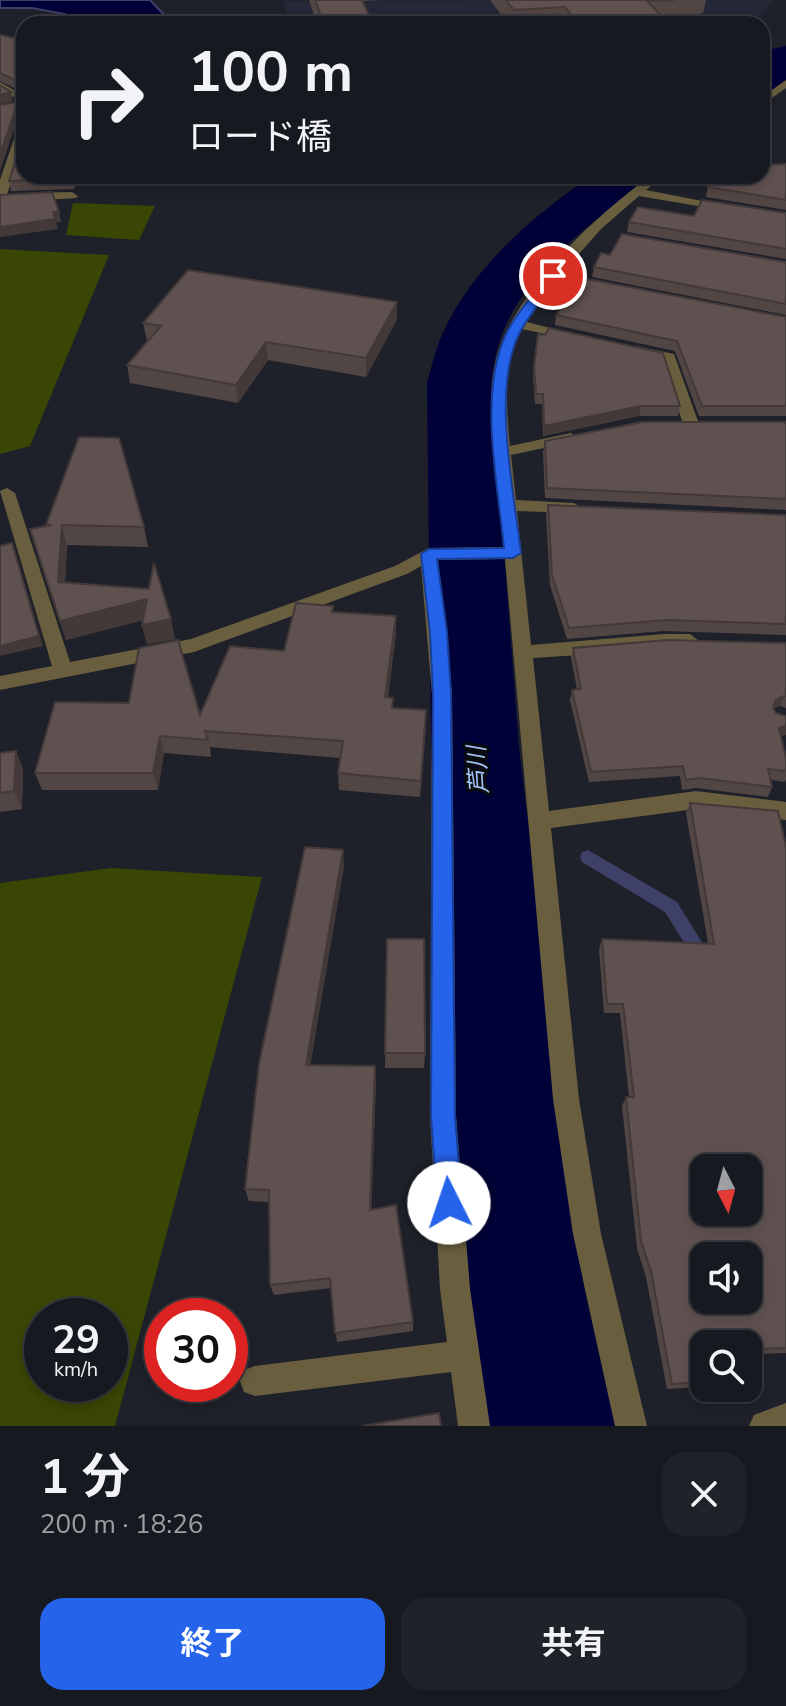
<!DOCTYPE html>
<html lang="ja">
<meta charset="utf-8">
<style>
:root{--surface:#171920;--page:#202229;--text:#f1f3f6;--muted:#9ea0a5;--line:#36383e;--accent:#2563eb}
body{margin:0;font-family:"Nunito Sans","Noto Sans JP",sans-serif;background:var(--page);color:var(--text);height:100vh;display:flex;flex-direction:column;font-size:30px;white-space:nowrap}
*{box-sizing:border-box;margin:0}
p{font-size:26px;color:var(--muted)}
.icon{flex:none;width:44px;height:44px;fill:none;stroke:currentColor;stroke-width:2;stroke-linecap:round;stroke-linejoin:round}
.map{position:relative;height:1426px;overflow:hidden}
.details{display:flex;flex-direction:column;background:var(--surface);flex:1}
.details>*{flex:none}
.top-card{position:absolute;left:16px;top:16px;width:754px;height:168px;border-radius:24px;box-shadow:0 4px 12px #0003,0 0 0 2px var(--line);background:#171920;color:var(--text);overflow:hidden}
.needle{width:52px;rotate:174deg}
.fabs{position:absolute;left:690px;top:1154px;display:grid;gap:16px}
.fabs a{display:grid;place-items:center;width:72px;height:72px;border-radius:16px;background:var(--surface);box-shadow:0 4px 12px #0003,0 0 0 2px var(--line);font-size:40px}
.speed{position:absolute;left:24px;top:1298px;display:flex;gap:16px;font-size:40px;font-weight:700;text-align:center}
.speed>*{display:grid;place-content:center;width:104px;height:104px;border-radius:50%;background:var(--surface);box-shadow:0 4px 12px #0003,0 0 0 2px var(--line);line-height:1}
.speed small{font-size:20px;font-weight:400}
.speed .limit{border:12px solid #d22;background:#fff;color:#111}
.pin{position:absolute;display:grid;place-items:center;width:68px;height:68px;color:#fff;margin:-34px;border:4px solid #fff;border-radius:50%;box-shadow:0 2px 8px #0007}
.me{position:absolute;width:88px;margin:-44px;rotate:356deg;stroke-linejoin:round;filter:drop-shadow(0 0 6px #0008)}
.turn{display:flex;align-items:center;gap:28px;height:168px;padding:0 40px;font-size:36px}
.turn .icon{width:104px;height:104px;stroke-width:2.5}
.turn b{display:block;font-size:56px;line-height:68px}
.round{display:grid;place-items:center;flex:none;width:84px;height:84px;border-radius:24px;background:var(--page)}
.overview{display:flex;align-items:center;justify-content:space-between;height:136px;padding:0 40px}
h1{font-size:48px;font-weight:700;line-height:60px}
.cta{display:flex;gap:16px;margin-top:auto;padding:16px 40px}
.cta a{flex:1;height:92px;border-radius:24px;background:var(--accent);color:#fff;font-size:32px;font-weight:700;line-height:92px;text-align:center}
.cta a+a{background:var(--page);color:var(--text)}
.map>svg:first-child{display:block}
</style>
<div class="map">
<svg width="786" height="1426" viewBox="0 0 786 1426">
<rect width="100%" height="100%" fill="#1f212a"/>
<!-- built -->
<path fill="#232736" d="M 773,0 L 754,24 L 291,24 L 282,1 Z"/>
<!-- green -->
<path fill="#394604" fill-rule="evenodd" d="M 73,203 L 155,206 L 139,240 L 66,235 Z
M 0,249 L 109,255 L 30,446 L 0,454 Z
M 111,868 L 262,877 L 115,1426 L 0,1426 L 0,883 ZM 42,1316 L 110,1316 L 110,1384 L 42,1384 Z"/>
<!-- water -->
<path fill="#000138" stroke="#3e4068" stroke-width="2" d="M 0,0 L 150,0 L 169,20 L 158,24 L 68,24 L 65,14 L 32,8 L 0,8 Z"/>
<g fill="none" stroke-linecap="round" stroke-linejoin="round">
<!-- stream -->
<path fill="#3e4068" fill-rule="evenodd" d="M 588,850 L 677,902 L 710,955 L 712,960 L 710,965 L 704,968 L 698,965 L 665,912 L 582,862 L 580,857 L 582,852 Z"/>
<!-- river -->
<path fill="#000138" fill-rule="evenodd" d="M 786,46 L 786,81 L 777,90 L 762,94 L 762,58 L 772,49 Z
M 591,176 L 649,176 L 641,186 C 586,226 523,273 500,340 C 495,354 494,369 491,383 L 519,747 L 584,1287 L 615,1426 L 481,1426 L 458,1287 L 431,747 L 427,383 C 431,369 434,355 439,342 C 467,272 531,217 591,176 Z"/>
<!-- minor -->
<path fill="#695f3f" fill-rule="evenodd" d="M 786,80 L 786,88 L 762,105 L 762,97 Z
M 0,82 L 24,96 L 24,103 L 0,89 Z
M 24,121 L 24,141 L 6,198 L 0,202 L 0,180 L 19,124 Z
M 650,176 L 663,176 L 646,190 L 733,207 L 727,211 L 639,196 L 601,229 L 561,274 L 616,287 L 609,291 L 556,280 L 527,322 L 581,336 L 574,340 L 522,329 C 503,366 506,406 510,446 L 571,433 L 579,438 L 577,441 L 511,455 L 516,500 L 574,503 L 582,508 L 574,513 L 517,511 L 531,645 L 664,634 L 690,634 L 699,641 L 690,648 L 533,658 L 549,811 L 696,791 L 786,802 L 786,820 L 696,809 L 551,828 L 579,1099 L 601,1234 L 647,1426 L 615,1426 L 573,1234 L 553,1099 L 505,559 L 438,560 L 452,694 L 456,1116 L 470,1289 L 490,1426 L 458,1426 L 451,1372 L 255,1396 L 244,1392 L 240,1381 L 244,1370 L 255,1366 L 447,1342 L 440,1289 L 430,1116 L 432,694 L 421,566 L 407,574 L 194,652 L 0,690 L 0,676 L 52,666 L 0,491 L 7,488 L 15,493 L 70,662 L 191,639 L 395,566 L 429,548 L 504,547 C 499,490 485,427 494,369 C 507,297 593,218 650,176 Z
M 72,192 L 78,196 L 76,198 L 28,201 L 22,197 L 28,193 Z
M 636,346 L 674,354 L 699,424 L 696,427 L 686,427 L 683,424 L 663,360 L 631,353 L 631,347 Z
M 786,1403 L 786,1426 L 749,1426 L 754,1415 Z"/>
</g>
<!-- wall -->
<path fill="#524645" d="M 309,0 L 383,0 L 362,1 L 373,24 L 317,24 Z
M 490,0 L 706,0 L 703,13 L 700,13 L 700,18 L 665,20 L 669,24 L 508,24 Z
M 0,35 L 24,40 L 24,93 L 0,81 Z
M 786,164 L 786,210 L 706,197 L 708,187 Z
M 24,176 L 86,176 L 76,178 L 74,189 L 11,191 L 9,181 Z
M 786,213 L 786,259 L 627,232 L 629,222 L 694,216 Z
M 610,255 L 786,262 L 786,315 L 592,277 L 594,267 Z
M 556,315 L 786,317 L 786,416 L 699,416 L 675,351 L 555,325 Z
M 397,319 L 366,377 L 268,360 L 238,403 L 130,383 L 127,365 L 147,341 L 143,323 Z
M 538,334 L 680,406 L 678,416 L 639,416 L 543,436 L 542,404 L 535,404 L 533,377 Z
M 786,422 L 786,510 L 545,498 L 543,452 L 545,441 Z
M 548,505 L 786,515 L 786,635 L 664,631 L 567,639 L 550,585 L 546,515 Z
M 46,525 L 144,527 L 148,547 L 67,545 L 65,582 L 149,589 L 175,639 L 147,644 L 142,625 L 143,620 L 66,640 L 30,529 L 46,526 Z
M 334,612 L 396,616 L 396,633 L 388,697 L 393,708 L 426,727 L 420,797 L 339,790 L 338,773 L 340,758 L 210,747 L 211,757 L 164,753 L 158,790 L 42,790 L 35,773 L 200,715 Z
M 786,643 L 786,708 L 780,706 L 773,709 L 786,758 L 786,779 L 785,782 L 771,780 L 772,787 L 768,797 L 696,788 L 682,790 L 680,776 L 589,782 L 570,700 L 572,690 L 577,689 L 571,658 L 573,648 Z
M 16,751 L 23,769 L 22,809 L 0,812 L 0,753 Z
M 690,803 L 786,847 L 786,1353 L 757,1354 L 761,1372 L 755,1377 L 748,1377 L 748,1344 L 704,1344 L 704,1387 L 667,1389 L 646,1277 L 637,1248 L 622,1106 L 626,1097 L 629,1097 L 620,1013 L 604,1013 L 599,949 L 602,939 L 708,943 L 686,813 Z
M 344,866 L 310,1065 L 376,1080 L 371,1210 L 413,1322 L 413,1331 L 337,1342 L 331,1288 L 274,1295 L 270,1285 L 269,1202 L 249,1201 L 245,1189 Z
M 387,939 L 425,1053 L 424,1068 L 385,1068 Z"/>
<!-- shaded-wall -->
<path fill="#423938" d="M 11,92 L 13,101 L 0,104 L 0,95 Z
M 24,110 L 24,120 L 16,123 L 0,171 L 0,154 L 14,114 Z
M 72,176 L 86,176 L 76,178 L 74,189 L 72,179 Z
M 53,212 L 59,212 L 61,222 L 56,222 L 58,229 L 0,237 L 0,227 Z
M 397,302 L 397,319 L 366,377 L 366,358 Z
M 266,342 L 268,360 L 238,403 L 236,385 Z
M 641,406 L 639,416 L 543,436 L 544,426 Z
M 62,525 L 67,545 L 64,601 L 58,582 Z
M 12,543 L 43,646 L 0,656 L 0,646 Z
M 147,599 L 152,618 L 66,640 L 60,621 Z
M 396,616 L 396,633 L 385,714 L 385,697 Z
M 171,619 L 175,639 L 147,644 L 142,625 Z
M 784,696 L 780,706 L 771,710 L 776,700 Z
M 786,726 L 786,735 L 775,738 L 779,728 Z
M 160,736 L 164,753 L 158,790 L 153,773 Z
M 16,751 L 23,769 L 22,809 L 14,791 Z
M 343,850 L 344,866 L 308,1079 L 306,1065 Z
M 375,1066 L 376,1080 L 371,1221 L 370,1210 Z"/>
<!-- building -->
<path fill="#5f5150" stroke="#423938" stroke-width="2" fill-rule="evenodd" d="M 315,0 L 362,0 L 373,24 L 324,24 Z
M 506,0 L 675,0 L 647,1 L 669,24 L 579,24 L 565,7 L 514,10 Z
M 0,35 L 24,40 L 24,98 L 23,84 L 0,73 Z
M 0,85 L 11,92 L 0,95 Z
M 24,101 L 24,110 L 14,114 L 0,154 L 0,105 Z
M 24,134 L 24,176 L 72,176 L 72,179 L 9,181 Z
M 786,164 L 786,200 L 708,187 L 713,176 L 762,176 L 762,165 Z
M 52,192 L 59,212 L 53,212 L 55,219 L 0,227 L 0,195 Z
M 702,200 L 786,213 L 786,249 L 629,222 L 638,207 L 694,216 Z
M 622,234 L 786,262 L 786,304 L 594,267 L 601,253 L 610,255 Z
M 188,270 L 397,302 L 366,358 L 266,342 L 236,385 L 127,365 L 161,326 L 143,323 Z
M 587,279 L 786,317 L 786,406 L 702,406 L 677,341 L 556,315 L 577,282 L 584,284 Z
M 549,328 L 663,353 L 680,406 L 641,406 L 544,426 L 543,394 L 536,394 L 534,367 L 538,334 L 545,335 Z
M 642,422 L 786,422 L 786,499 L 547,488 L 545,441 Z
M 79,437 L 119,438 L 144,527 L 62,525 L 58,582 L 149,589 L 154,563 L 171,619 L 142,625 L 147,599 L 60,621 L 30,529 L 52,525 L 46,525 Z
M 548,505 L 786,515 L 786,624 L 667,620 L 569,628 L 552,575 Z
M 12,543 L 39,636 L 0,646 L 0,546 Z
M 296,603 L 333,606 L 332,612 L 396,616 L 385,697 L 393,698 L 392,708 L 426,710 L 421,781 L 338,773 L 343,741 L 205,731 L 208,740 L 160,736 L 153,773 L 35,773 L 55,702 L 129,703 L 139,648 L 178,640 L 200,715 L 230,646 L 284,651 Z
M 667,640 L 786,643 L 786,696 L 784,696 L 776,700 L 773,708 L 776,713 L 786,716 L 786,726 L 779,728 L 786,758 L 786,771 L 768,769 L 772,787 L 700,778 L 686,780 L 683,766 L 591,772 L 572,690 L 581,689 L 573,648 Z
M 16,751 L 14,791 L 0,793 L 0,753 Z
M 690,803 L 778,811 L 786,847 L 786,1348 L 756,1349 L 761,1372 L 748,1372 L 748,1344 L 704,1344 L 704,1382 L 672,1384 L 651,1271 L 641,1241 L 626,1097 L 634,1097 L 623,1004 L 607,1004 L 602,939 L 714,944 ZM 704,1168 L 748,1168 L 748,1212 L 704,1212 ZM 704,1256 L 748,1256 L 748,1300 L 704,1300 Z
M 305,847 L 343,850 L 306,1065 L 375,1066 L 370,1210 L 396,1205 L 413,1322 L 335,1333 L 330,1278 L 270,1285 L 269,1190 L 245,1189 L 259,1064 Z
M 387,939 L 424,939 L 425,1053 L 385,1053 Z
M 439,1413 L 441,1426 L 362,1426 Z"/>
<!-- route -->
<path fill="#2563eb" stroke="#184099" stroke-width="2" d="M 549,274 L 559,276 C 546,295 530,313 520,332 C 491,387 514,492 521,553 L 513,558 L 437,559 L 447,632 L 451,694 L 455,1116 L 462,1203 L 458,1212 L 449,1215 L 440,1212 L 437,1203 L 431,1116 L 433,694 L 430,632 L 421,554 L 429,549 L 504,548 C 498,483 478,395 506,334 C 516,313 535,293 549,274 Z"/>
<g text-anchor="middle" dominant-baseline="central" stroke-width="6" stroke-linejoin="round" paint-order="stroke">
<!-- water labels -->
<g font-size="24" font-style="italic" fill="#a2c3f7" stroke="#0a0b0f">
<text transform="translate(478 770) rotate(-94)">芦川</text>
</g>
</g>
</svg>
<div class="fabs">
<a><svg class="needle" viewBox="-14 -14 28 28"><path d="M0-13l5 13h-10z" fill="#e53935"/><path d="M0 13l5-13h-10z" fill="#9ea0a5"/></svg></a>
<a><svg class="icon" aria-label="sound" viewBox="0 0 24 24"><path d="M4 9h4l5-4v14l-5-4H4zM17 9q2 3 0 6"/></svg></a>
<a><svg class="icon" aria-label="search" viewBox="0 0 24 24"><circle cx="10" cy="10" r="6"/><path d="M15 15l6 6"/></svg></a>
</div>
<div class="speed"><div>29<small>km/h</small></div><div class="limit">30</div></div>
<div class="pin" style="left:553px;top:276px;background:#d93025"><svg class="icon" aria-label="arrive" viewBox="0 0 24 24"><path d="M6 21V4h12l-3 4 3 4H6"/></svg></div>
<svg class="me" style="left:449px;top:1203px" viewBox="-20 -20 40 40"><circle r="19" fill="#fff"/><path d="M0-13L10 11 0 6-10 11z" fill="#2563eb"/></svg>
<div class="top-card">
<div class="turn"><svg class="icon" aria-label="right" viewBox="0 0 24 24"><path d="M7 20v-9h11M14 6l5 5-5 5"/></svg><div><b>100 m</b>ロード橋</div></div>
</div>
</div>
<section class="details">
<div class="overview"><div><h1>1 分</h1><p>200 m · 18:26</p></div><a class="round"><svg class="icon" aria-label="close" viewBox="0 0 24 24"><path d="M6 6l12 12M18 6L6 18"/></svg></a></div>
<div class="cta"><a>終了</a><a>共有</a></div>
</section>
